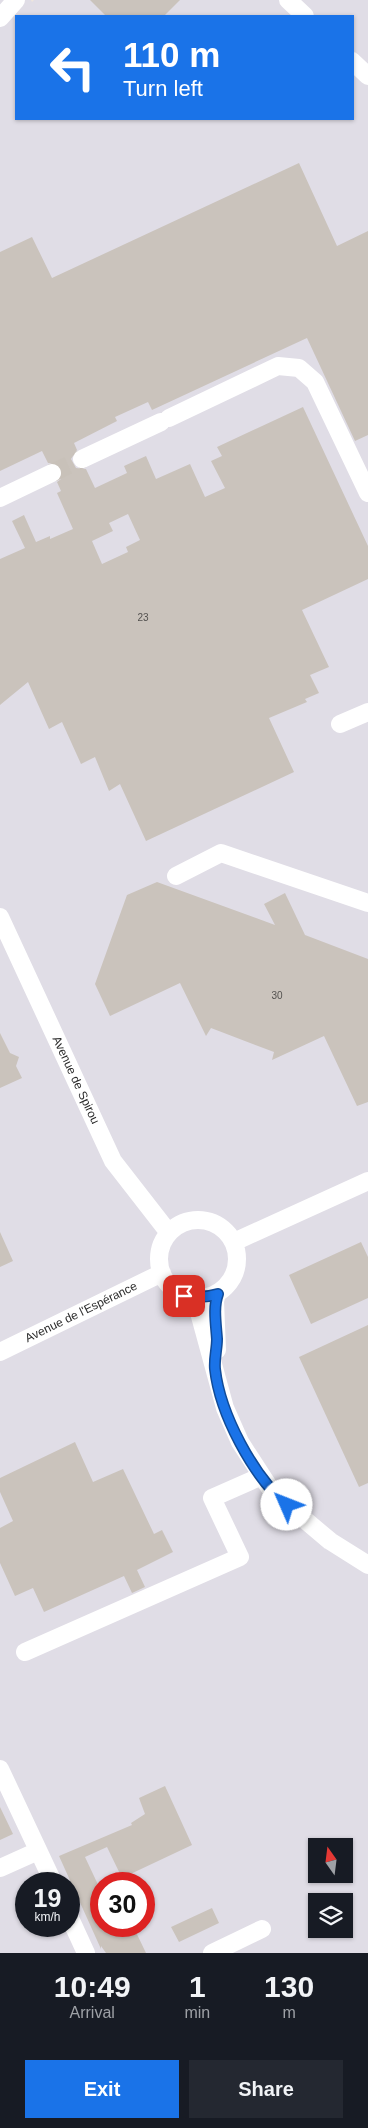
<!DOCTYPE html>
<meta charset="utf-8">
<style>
:root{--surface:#171b24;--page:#242831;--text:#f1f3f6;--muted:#9ea1a6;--accent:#1a73e8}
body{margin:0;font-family:Helvetica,sans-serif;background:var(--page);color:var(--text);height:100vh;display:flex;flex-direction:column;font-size:19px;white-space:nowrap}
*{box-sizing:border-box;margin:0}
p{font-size:16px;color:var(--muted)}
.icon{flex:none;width:28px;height:28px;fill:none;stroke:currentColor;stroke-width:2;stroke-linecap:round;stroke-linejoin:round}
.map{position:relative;height:1953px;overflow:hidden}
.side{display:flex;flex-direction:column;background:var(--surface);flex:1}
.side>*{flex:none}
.banner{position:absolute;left:15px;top:15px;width:339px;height:105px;border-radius:0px;box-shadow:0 1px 4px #0004;background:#1a73e8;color:#fff;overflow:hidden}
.needle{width:32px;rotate:346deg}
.controls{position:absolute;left:308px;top:1838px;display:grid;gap:10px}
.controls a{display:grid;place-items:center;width:45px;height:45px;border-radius:0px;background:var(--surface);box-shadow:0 1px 4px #0004;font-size:25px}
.speed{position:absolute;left:15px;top:1872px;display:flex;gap:10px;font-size:25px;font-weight:700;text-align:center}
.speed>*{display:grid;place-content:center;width:65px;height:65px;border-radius:50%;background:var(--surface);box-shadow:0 1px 4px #0004;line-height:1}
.speed small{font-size:12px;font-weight:400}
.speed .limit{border:8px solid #d22;background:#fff;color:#111}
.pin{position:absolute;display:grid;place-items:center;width:42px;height:42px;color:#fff;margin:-21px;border-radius:10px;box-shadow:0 2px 8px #0006}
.me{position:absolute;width:55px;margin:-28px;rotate:314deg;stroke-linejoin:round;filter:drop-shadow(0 0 4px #0008)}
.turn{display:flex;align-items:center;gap:18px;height:105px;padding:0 25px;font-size:22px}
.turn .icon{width:65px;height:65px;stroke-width:2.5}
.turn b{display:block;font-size:35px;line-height:42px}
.eta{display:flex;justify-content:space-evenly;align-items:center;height:85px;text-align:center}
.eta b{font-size:30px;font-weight:700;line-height:35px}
.cta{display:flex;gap:10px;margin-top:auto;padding:10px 25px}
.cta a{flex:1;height:58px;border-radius:0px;background:var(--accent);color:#fff;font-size:20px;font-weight:700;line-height:58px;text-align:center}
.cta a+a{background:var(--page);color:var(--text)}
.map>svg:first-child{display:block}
</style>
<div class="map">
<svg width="368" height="1953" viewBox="0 0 368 1953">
<rect width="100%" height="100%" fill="#efe6dc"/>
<!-- industrial -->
<path fill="#e0dde6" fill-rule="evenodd" d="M 0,0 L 31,0 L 32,2 L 34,0 L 368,0 L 368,1953 L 0,1953 ZM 16,16 L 352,16 L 352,119 L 16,119 ZM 316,1846 L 344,1846 L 344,1874 L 316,1874 ZM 26,1884 L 69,1884 L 69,1926 L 26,1926 ZM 101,1884 L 144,1884 L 144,1926 L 101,1926 ZM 316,1901 L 344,1901 L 344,1929 L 316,1929 Z"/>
<!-- building -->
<path fill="#cac3bc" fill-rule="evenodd" d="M 90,0 L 180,0 L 164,16 L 106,16 Z
M 299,163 L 337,246 L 368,231 L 368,435 L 355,441 L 307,338 L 152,410 L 148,402 L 115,417 L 117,421 L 74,443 L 77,450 L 71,459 L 76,468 L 86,469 L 95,488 L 127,473 L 124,466 L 146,456 L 156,479 L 190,464 L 205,497 L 225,488 L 211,461 L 222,456 L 217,447 L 303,407 L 368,546 L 368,579 L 302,610 L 329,667 L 310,675 L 319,693 L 305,699 L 307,702 L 269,718 L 294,772 L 146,841 L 120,784 L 109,791 L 95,757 L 81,764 L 62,722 L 49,729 L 28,682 L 0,705 L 0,559 L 25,548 L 12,521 L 24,515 L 36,542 L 50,536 L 50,539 L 73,529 L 57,493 L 61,491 L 57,482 L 61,479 L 62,469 L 58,464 L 48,463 L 42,451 L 0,471 L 0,252 L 32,237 L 52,278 ZM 128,514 L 140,540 L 126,547 L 128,552 L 102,564 L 92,541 L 113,531 L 109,523 Z
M 157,882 L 275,925 L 264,904 L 285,893 L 305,935 L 368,959 L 368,1102 L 357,1106 L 324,1036 L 272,1060 L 274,1052 L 211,1028 L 206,1036 L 180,983 L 110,1016 L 95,984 L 127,895 Z
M 0,1033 L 10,1053 L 19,1057 L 16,1066 L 22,1078 L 0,1088 Z
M 0,1232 L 13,1261 L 0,1267 Z
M 361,1242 L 368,1257 L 368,1298 L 311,1324 L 289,1275 Z
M 368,1325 L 368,1483 L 359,1487 L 299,1357 Z
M 75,1442 L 93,1482 L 123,1469 L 154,1534 L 162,1530 L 173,1552 L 137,1570 L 145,1587 L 132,1593 L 124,1576 L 44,1612 L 33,1588 L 15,1596 L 0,1563 L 0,1528 L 13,1521 L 0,1492 L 0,1478 Z
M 165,1786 L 192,1845 L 122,1878 L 107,1847 L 85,1857 L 101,1891 L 101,1926 L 133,1926 L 146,1953 L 106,1953 L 101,1946 L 101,1949 L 59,1856 L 132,1825 L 131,1823 L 145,1814 L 139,1798 Z
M 0,1807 L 13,1834 L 0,1840 Z
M 212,1908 L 219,1923 L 179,1942 L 171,1927 Z"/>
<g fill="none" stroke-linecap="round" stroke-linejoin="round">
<!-- minor-tunnel -->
<path stroke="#c8c1b9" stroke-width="18" stroke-dasharray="18 9" stroke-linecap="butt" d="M 52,473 L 82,459"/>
<!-- minor -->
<path stroke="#fff" stroke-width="18" d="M 288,0 L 305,16
M 0,18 L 16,0
M 352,61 L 368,76
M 169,418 L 278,366 L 299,368 L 315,382 L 368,493
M 82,459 L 161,422
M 0,498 L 52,473
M 340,724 L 368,712
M 176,876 L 221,853 L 368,903
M 0,917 L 113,1161 L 169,1233
M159 1259a39 39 0 1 1 78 0a39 39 0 1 1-78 0Z
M 234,1242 L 368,1181
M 195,1298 L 225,1408 L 240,1442 L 273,1493 L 330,1541 L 368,1565
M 217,1350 L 215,1301 L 217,1293
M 0,1352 L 162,1273
M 25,1652 L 240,1557 L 212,1498 L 262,1476
M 0,1769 L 54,1884
M 0,1868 L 38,1851
M 69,1916 L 86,1953
M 212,1953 L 262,1929"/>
</g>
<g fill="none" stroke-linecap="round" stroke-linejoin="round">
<defs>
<path id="route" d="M 184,1296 C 196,1298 205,1298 218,1294 C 213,1307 216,1324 217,1339 C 217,1349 214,1359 215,1369 C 220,1414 253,1476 287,1505"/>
</defs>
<!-- route casing -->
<use href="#route" stroke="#114b97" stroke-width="12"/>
<!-- route -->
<use href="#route" stroke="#1a73e8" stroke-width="9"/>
</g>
<g text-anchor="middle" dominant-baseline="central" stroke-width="5" stroke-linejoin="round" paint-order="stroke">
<!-- number labels -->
<g font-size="10" fill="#53514f">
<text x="143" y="617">23</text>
<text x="277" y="995">30</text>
</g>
<!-- street labels -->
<g font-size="12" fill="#2b2b2b" stroke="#fff">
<text transform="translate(76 1080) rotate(65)">Avenue de Spirou</text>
<text transform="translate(81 1312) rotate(-26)">Avenue de l'Espérance</text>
</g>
</g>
</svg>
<div class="controls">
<a><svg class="needle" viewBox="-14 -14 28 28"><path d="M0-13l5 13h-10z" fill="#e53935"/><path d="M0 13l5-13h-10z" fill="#9ea1a6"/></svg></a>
<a><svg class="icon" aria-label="layers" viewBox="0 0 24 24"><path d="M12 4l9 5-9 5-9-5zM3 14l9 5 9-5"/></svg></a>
</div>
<div class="speed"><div>19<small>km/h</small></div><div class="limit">30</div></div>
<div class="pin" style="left:184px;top:1296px;background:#d93025"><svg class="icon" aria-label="arrive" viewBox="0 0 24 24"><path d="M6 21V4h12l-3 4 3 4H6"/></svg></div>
<svg class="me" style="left:287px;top:1505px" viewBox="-20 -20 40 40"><circle r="19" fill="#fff"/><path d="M0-13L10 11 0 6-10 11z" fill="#1a73e8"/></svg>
<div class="banner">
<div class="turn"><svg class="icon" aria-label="left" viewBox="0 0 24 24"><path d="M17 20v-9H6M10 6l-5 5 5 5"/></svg><div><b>110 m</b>Turn left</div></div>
</div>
</div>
<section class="side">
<div class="eta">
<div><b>10:49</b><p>Arrival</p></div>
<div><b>1</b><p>min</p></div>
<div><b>130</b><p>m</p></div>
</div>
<div class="cta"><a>Exit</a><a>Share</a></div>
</section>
